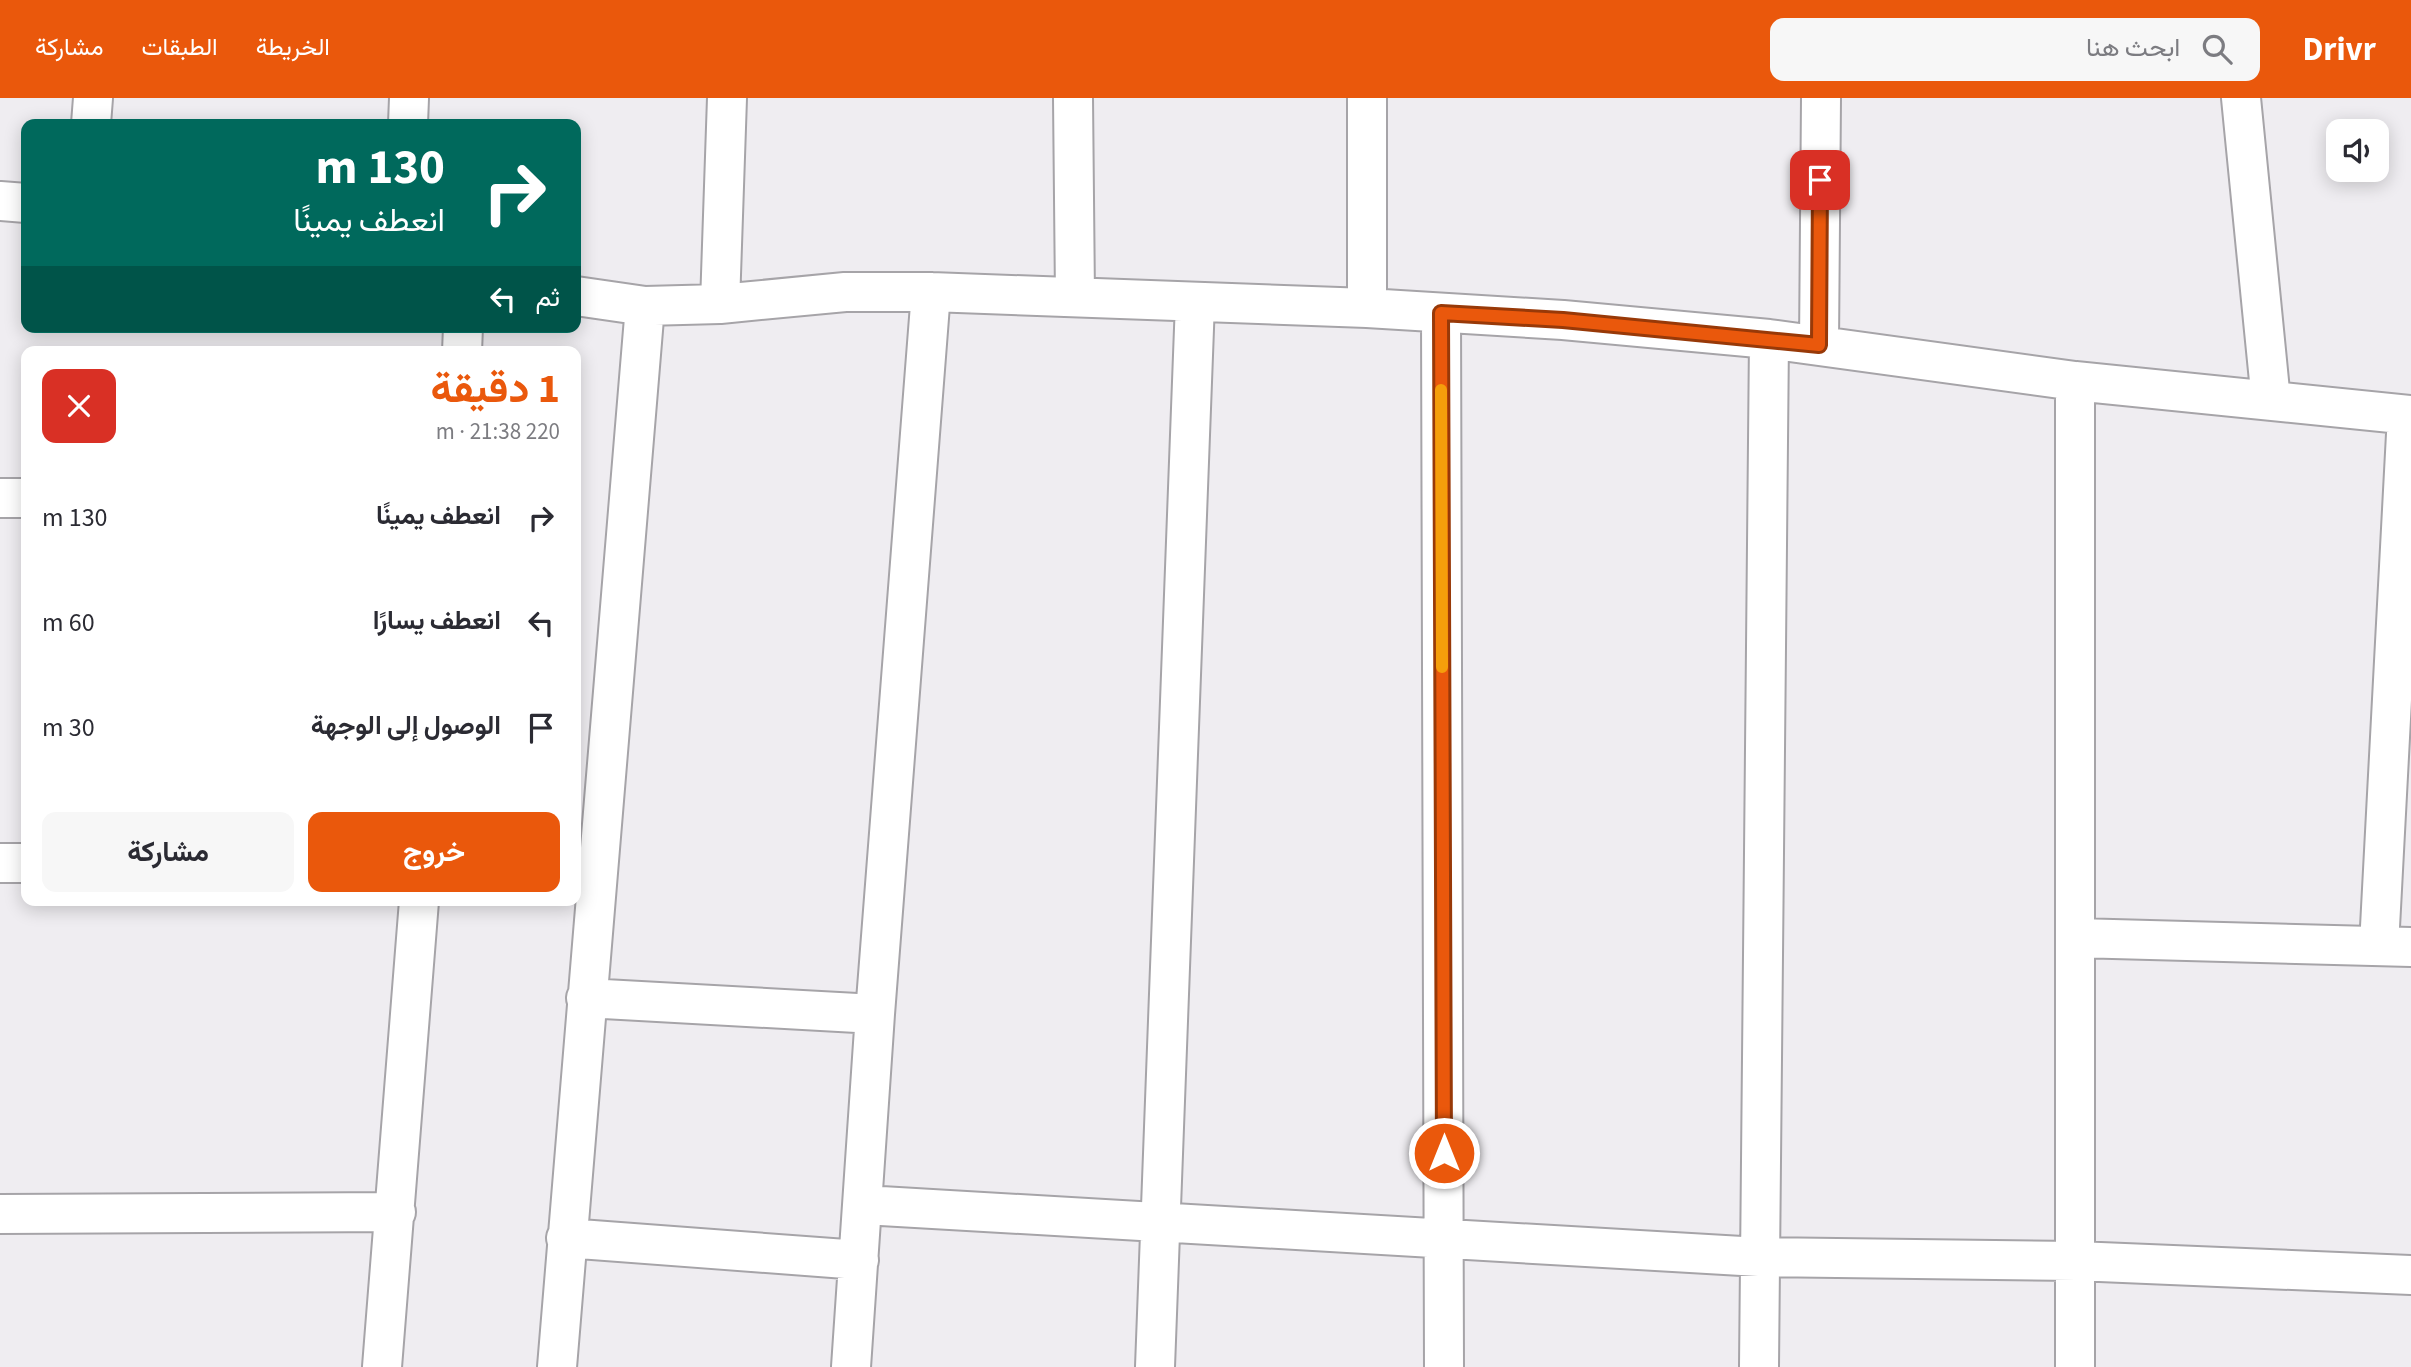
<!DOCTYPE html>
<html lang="ar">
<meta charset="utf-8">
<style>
:root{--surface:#fff;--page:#f7f7f7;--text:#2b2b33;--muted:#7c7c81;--accent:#ea580c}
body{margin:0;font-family:"Source Sans 3",Vazirmatn,sans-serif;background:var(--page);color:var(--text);direction:rtl;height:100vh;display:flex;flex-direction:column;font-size:26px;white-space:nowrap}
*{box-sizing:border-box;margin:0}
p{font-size:23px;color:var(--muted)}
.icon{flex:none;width:38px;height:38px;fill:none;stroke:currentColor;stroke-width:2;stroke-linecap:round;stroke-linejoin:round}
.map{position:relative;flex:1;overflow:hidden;direction:ltr}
.panel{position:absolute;left:21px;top:248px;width:560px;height:560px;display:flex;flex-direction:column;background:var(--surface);border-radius:14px;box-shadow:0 4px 18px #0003;direction:rtl}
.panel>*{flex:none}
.top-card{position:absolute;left:21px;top:21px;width:560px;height:214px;border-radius:14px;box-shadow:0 4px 18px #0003;direction:rtl;background:#00695c;color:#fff;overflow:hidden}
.buttons{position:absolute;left:2326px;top:21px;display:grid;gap:14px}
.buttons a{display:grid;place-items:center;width:63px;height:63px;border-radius:14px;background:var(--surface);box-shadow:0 4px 18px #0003;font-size:35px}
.pin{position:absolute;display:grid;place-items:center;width:60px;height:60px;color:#fff;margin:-30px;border-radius:14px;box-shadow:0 4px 10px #0006}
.me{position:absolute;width:77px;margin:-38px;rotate:0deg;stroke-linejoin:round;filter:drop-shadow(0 0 5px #0008)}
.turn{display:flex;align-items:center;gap:24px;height:147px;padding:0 21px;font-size:32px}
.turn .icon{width:91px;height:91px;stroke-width:2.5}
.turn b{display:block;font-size:49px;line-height:60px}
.then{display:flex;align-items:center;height:66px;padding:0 21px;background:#0003;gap:14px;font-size:26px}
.round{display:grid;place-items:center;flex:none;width:74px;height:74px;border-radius:14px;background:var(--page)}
.overview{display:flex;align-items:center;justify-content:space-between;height:119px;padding:0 21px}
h1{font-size:42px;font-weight:700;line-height:52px;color:var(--accent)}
.action{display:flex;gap:14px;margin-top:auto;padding:14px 21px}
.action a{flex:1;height:80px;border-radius:14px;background:var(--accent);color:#fff;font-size:28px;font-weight:700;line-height:80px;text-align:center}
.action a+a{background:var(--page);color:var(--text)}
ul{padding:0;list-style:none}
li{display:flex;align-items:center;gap:21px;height:105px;padding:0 21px}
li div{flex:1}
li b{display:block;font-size:26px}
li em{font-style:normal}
header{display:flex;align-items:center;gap:42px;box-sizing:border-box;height:98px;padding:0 35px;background:var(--accent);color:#fff}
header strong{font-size:33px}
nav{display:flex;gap:38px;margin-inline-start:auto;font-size:24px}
.search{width:490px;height:63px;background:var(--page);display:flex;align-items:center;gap:18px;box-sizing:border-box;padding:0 24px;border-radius:14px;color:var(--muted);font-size:26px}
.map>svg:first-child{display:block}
</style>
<header>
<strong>Drivr</strong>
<div class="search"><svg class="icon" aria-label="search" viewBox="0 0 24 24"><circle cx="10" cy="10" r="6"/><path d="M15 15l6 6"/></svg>ابحث هنا</div>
<nav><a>الخريطة</a><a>الطبقات</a><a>مشاركة</a></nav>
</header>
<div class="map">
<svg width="2411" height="1269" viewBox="0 0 2411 1269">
<rect width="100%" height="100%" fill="#efedf1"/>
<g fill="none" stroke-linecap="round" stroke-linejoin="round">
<defs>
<path id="street" d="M 1073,0 L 1075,199
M 2241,0 L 2271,303
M 91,26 L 93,0
M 408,26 L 409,0
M 0,103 L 26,105
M 576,198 L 645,208 L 720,206 L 845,194 L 931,194 L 1367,210 L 1563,222 L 1769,241 L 2075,283 L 2411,317
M 720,206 L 727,0
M 1367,210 L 1367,0
M 1441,215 L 1444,1269
M 1819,247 L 1821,0
M 462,254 L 463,229
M 2075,283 L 2075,1269
M 0,400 L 26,400
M 0,765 L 26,765
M 2076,840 L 2411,849
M 2379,848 L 2407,317
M 586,900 L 875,916
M 864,1107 L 1759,1159 L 2076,1163 L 2411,1177
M 0,1116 L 396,1114
M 566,1140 L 859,1162
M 382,1269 L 419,803
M 557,1269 L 645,208
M 851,1269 L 875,916 L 931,194
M 1155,1269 L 1195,204
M 1759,1269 L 1769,241"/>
</defs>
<!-- street casing -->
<use href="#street" stroke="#a6a4a8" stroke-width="42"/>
<!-- street -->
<use href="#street" stroke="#fff" stroke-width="38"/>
</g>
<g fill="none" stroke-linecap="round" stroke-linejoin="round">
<defs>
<path id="route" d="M 1444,1055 L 1441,215 L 1563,222 L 1819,247 L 1820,82"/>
</defs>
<!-- route casing -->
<use href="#route" stroke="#983908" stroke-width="18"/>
<!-- route -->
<use href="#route" stroke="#ea580c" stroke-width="12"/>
<!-- slow -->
<path stroke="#f59e0b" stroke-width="12" d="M 1441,292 L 1442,569"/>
</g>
</svg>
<div class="buttons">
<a><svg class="icon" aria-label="sound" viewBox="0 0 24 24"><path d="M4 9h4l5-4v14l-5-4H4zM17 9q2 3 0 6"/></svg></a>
</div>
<div class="pin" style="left:1820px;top:82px;background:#d93025"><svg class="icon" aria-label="arrive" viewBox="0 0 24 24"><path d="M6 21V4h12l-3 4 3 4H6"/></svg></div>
<svg class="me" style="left:1444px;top:1055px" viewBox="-20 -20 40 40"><circle r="17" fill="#ea580c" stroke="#fff" stroke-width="3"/><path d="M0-11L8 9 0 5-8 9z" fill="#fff"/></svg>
<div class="top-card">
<div class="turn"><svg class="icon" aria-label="right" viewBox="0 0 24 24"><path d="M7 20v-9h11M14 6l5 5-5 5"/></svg><div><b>130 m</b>انعطف يمينًا</div></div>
<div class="then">ثم<svg class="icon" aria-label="left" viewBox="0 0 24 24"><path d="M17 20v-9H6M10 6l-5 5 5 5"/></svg></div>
</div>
<section class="panel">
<div class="overview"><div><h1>1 دقيقة</h1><p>220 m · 21:38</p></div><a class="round" style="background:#d93025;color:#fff"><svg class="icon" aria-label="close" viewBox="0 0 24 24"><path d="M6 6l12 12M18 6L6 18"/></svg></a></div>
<ul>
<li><svg class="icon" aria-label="right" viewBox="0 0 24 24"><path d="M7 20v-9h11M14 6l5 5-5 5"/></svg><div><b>انعطف يمينًا</b></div><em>130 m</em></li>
<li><svg class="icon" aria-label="left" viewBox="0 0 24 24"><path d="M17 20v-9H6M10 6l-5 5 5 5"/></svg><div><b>انعطف يسارًا</b></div><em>60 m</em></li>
<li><svg class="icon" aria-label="arrive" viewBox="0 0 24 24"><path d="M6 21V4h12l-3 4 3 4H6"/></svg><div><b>الوصول إلى الوجهة</b></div><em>30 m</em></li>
</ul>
<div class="action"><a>خروج</a><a>مشاركة</a></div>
</section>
</div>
